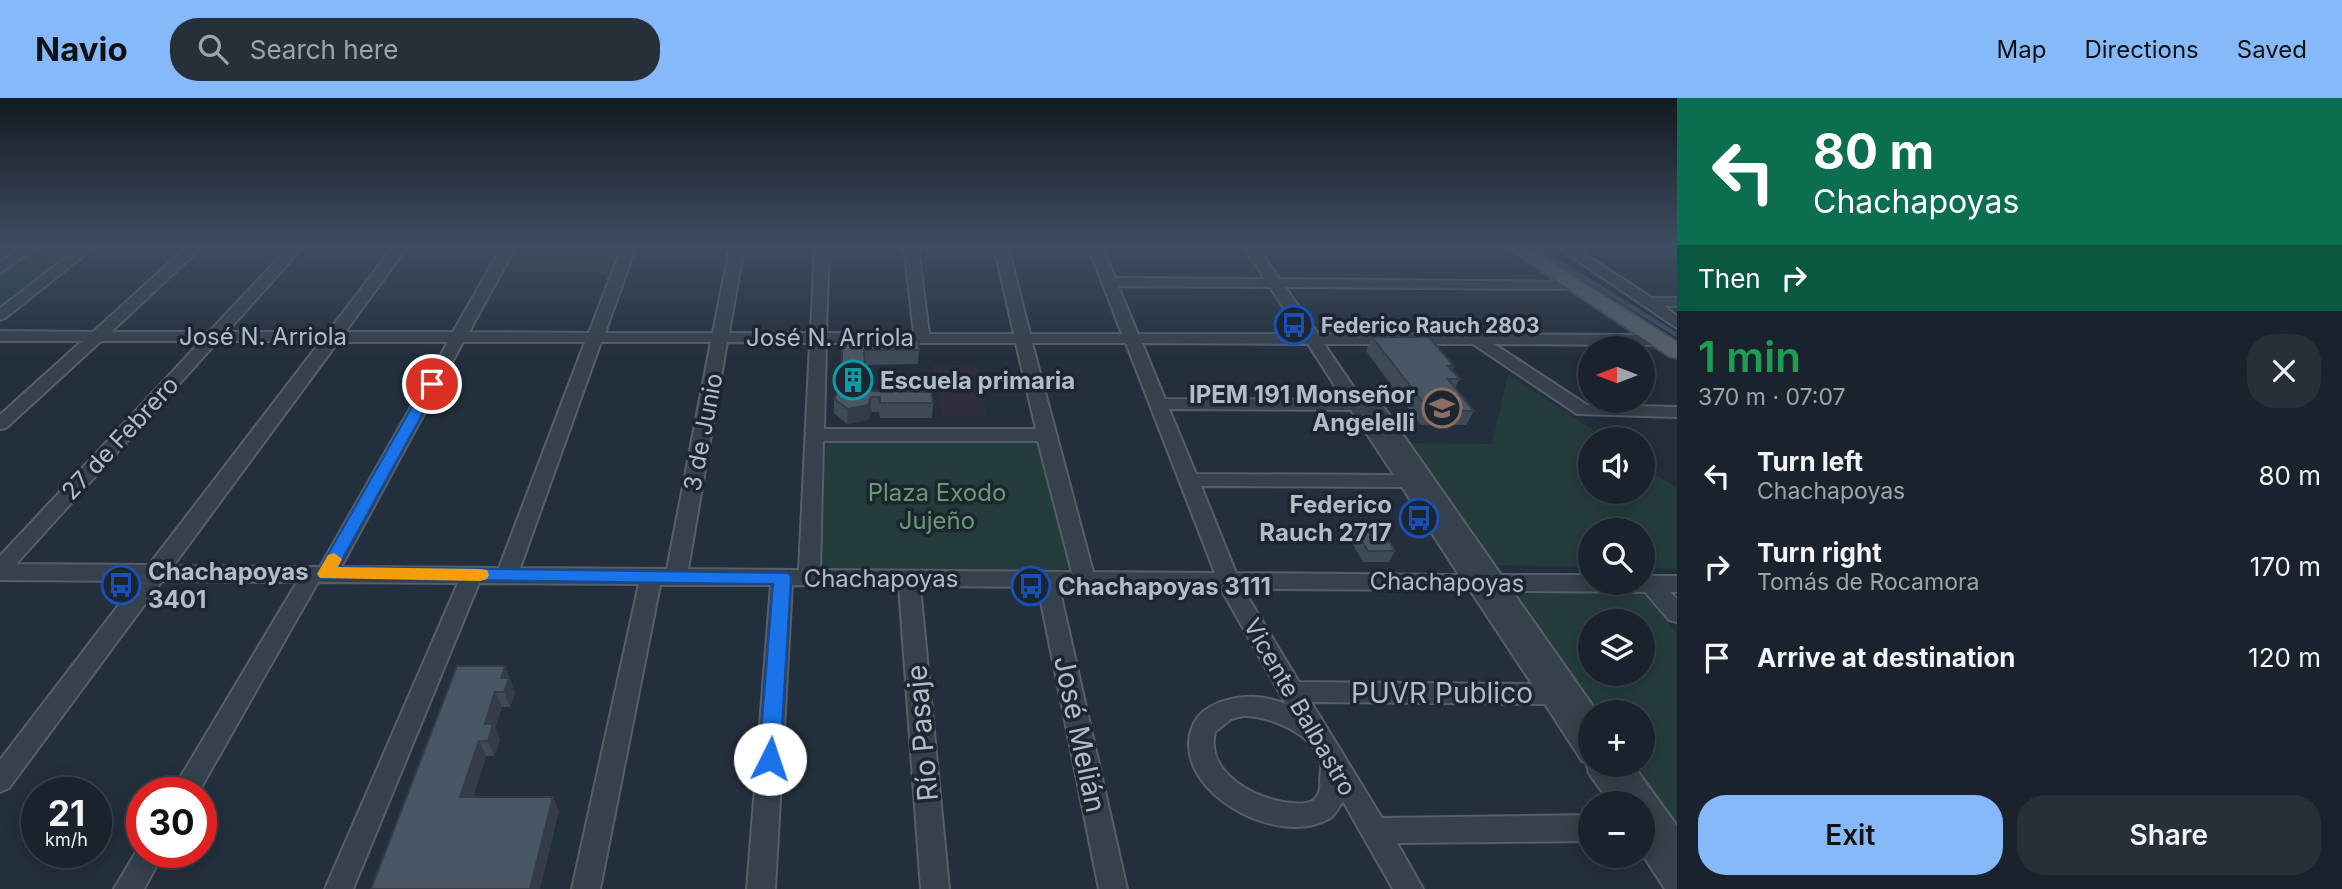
<!DOCTYPE html>
<meta charset="utf-8">
<style>
:root{--surface:#1a232d;--page:#272f39;--text:#f1f3f6;--muted:#9fa4aa;--line:#384049;--accent:#86b9f9}
body{margin:0;font-family:Inter,sans-serif;background:var(--page);color:var(--text);height:100vh;display:flex;flex-direction:column;font-size:26px;white-space:nowrap}
*{box-sizing:border-box;margin:0}
p{font-size:23px;color:var(--muted)}
.icon{flex:none;width:38px;height:38px;fill:none;stroke:currentColor;stroke-width:2;stroke-linecap:round;stroke-linejoin:round}
.map{position:relative;flex:1;overflow:hidden}
.details{display:flex;flex-direction:column;background:var(--surface);width:665px}
.details>*{flex:none}
.banner{background:#0b6e4f;color:#fff;overflow:hidden}
.needle{width:46px;rotate:270deg}
.buttons{position:absolute;left:1578px;top:238px;display:grid;gap:14px}
.buttons a{display:grid;place-items:center;width:77px;height:77px;border-radius:50%;background:var(--surface);box-shadow:0 4px 18px #0003,0 0 0 2px var(--line);font-size:35px}
.speed{position:absolute;left:21px;top:679px;display:flex;gap:14px;font-size:35px;font-weight:700;text-align:center}
.speed>*{display:grid;place-content:center;width:91px;height:91px;border-radius:50%;background:var(--surface);box-shadow:0 4px 18px #0003,0 0 0 2px var(--line);line-height:1}
.speed small{font-size:18px;font-weight:400}
.speed .limit{border:10px solid #d22;background:#fff;color:#111}
.pin{position:absolute;display:grid;place-items:center;width:60px;height:60px;color:#fff;margin:-30px;border:4px solid #fff;border-radius:50%;box-shadow:0 2px 7px #0007}
.me{position:absolute;width:77px;margin:-38px;rotate:4deg;stroke-linejoin:round;filter:drop-shadow(0 0 5px #0008)}
.turn{display:flex;align-items:center;gap:24px;height:147px;padding:0 21px;font-size:32px}
.turn .icon{width:91px;height:91px;stroke-width:2.5}
.turn b{display:block;font-size:49px;line-height:60px}
.then{display:flex;align-items:center;height:66px;padding:0 21px;background:#0003;gap:14px;font-size:26px}
.round{display:grid;place-items:center;flex:none;width:74px;height:74px;border-radius:28px;background:var(--page)}
.headline{display:flex;align-items:center;justify-content:space-between;height:119px;padding:0 21px}
h1{font-size:42px;font-weight:600;line-height:52px;color:#1e9e55}
.button{display:flex;gap:14px;margin-top:auto;padding:14px 21px}
.button a{flex:1;height:80px;border-radius:28px;background:var(--accent);color:#111;font-size:28px;font-weight:600;line-height:80px;text-align:center}
.button a+a{background:var(--page);color:var(--text)}
ul{padding:0;list-style:none}
li{display:flex;align-items:center;gap:21px;height:91px;padding:0 21px}
li div{flex:1}
li b{display:block;font-size:26px}
li em{font-style:normal}
header{display:flex;align-items:center;gap:42px;box-sizing:border-box;height:98px;padding:0 35px;background:var(--accent);color:#111}
header strong{font-size:33px}
nav{display:flex;gap:38px;margin-inline-start:auto;font-size:24px}
.search{width:490px;height:63px;background:var(--page);display:flex;align-items:center;gap:18px;box-sizing:border-box;padding:0 24px;border-radius:28px;color:var(--muted);font-size:26px}
main{display:flex;flex:1;min-height:0}
.map>svg:first-child{display:block}
</style>
<header>
<strong>Navio</strong>
<div class="search"><svg class="icon" aria-label="search" viewBox="0 0 24 24"><circle cx="10" cy="10" r="6"/><path d="M15 15l6 6"/></svg>Search here</div>
<nav><a>Map</a><a>Directions</a><a>Saved</a></nav>
</header>
<main>
<div class="map">
<svg width="1677" height="791" viewBox="0 0 1677 791">
<rect width="100%" height="100%" fill="#232f3c"/>
<!-- medical -->
<path fill="#2f2e3d" d="M 933,267 L 976,267 L 987,317 L 942,319 Z"/>
<!-- green -->
<path fill="#253c3d" fill-rule="evenodd" d="M 37,148 L 81,148 L 0,211 L 0,175 Z
M 515,148 L 618,148 L 607,175 L 500,175 Z
M 1508,276 L 1606,341 L 1591,341 L 1591,394 L 1643,394 L 1643,367 L 1677,391 L 1677,471 L 1643,470 L 1643,432 L 1591,432 L 1591,469 L 1496,467 L 1410,345 L 1492,346 Z
M 819,343 L 1042,344 L 1071,471 L 818,471 Z
M 1508,490 L 1642,494 L 1677,536 L 1677,735 L 1630,667 L 1643,667 L 1643,614 L 1594,614 ZM 1591,523 L 1643,523 L 1643,576 L 1591,576 Z"/>
<g fill="none" stroke-linecap="round" stroke-linejoin="round">
<!-- stream -->
<path stroke="#364c63" stroke-width="4.5" d="M 1533,148 L 1677,237"/>
<defs>
<path id="minor" d="M 23,148 L 39,148 L 0,175 L 0,164 Z
M 81,148 L 96,148 L 5,220 L 0,222 L 0,210 Z
M 188,148 L 203,148 L 111,234 L 209,234 L 290,148 L 304,148 L 227,234 L 328,234 L 394,148 L 408,148 L 345,234 L 453,234 L 502,148 L 516,148 L 469,234 L 589,235 L 622,148 L 636,148 L 605,235 L 713,235 L 730,148 L 744,148 L 729,235 L 811,235 L 815,148 L 829,148 L 826,235 L 914,235 L 904,148 L 918,148 L 929,236 L 1014,236 L 994,148 L 1008,148 L 1030,236 L 1122,236 L 1088,148 L 1102,148 L 1115,180 L 1265,181 L 1243,148 L 1257,148 L 1279,181 L 1580,184 L 1582,187 L 1580,190 L 1575,191 L 1285,189 L 1318,236 L 1660,237 L 1668,242 L 1660,247 L 1494,246 L 1587,307 L 1677,309 L 1677,319 L 1577,316 L 1473,246 L 1324,246 L 1361,300 L 1369,296 L 1375,297 L 1501,477 L 1591,477 L 1591,485 L 1643,485 L 1643,478 L 1677,478 L 1677,494 L 1670,494 L 1677,501 L 1677,524 L 1669,522 L 1645,494 L 1512,493 L 1597,614 L 1591,614 L 1591,667 L 1633,667 L 1677,728 L 1677,791 L 1665,791 L 1643,757 L 1643,705 L 1610,705 L 1589,675 L 1586,664 L 1582,663 L 1545,606 L 1311,604 L 1382,720 L 1591,717 L 1591,743 L 1397,745 L 1423,791 L 1393,791 L 1343,703 C 1339,709 1335,717 1330,720 C 1277,753 1164,689 1194,625 C 1199,615 1208,609 1218,605 C 1243,596 1262,597 1286,606 L 1221,491 L 1059,489 L 1127,791 L 1099,791 L 1038,489 L 920,488 L 949,791 L 921,791 L 899,488 L 792,487 L 775,791 L 747,791 L 771,487 L 660,487 L 600,791 L 572,791 L 639,486 L 479,485 L 353,791 L 325,791 L 458,485 L 318,484 L 198,695 L 171,695 L 297,484 L 162,483 L 9,690 L 0,694 L 0,662 L 137,483 L 0,482 L 0,458 L 201,243 L 101,243 L 6,330 L 0,331 L 0,317 L 82,243 L 0,243 L 0,233 L 93,234 ZM 1118,188 L 1270,189 L 1301,236 L 1138,236 ZM 218,243 L 321,243 L 149,467 L 16,466 ZM 338,244 L 448,244 L 320,469 L 173,468 ZM 463,244 L 585,244 L 499,470 L 341,469 ZM 601,244 L 711,244 L 667,471 L 520,470 ZM 727,244 L 810,245 L 799,472 L 688,471 ZM 826,245 L 1016,245 L 1036,331 L 824,331 ZM 1032,245 L 1126,245 L 1215,475 L 1093,474 ZM 1142,245 L 1308,246 L 1344,302 L 1165,301 ZM 1169,311 L 1351,312 L 1394,377 L 1196,376 ZM 823,343 L 1038,343 L 1072,474 L 820,472 ZM 1201,388 L 1402,389 L 1459,477 L 1236,475 ZM 1243,491 L 1470,492 L 1532,586 L 1299,584 ZM 1243,618 C 1269,617 1316,637 1321,666 C 1322,670 1320,678 1320,682 C 1321,689 1320,696 1314,702 C 1308,706 1299,706 1293,705 C 1258,703 1205,676 1215,634 L 1231,621 Z
M 1556,148 L 1572,148 L 1652,200 L 1677,200 L 1677,208 L 1664,208 L 1677,218 L 1677,230 Z
M 1660,148 L 1677,148 L 1677,157 Z
M 142,744 L 142,754 L 164,754 L 144,791 L 114,791 Z"/>
<path id="major" d="M 1504,148 L 1526,148 L 1677,244 L 1677,260 L 1669,258 Z"/>
</defs>
<!-- minor casing -->
<use href="#minor" stroke="#555f6a" stroke-width="4"/>
<!-- major casing -->
<use href="#major" stroke="#404a55" stroke-width="4"/>
<!-- minor -->
<use href="#minor" fill="#36414c" fill-rule="evenodd"/>
<!-- major -->
<use href="#major" fill="#54606c" fill-rule="evenodd"/>
</g>
<!-- wall -->
<path fill="#3f4a57" d="M 1372,239 L 1454,268 L 1452,272 L 1460,281 L 1455,290 L 1474,313 L 1466,327 L 1421,327 L 1366,253 Z
M 842,252 L 919,252 L 918,266 L 865,267 L 866,288 L 872,293 L 933,305 L 932,320 L 880,320 L 879,314 L 871,314 L 868,322 L 847,326 L 834,315 L 834,301 L 842,290 Z
M 1353,428 L 1395,453 L 1389,464 L 1363,464 L 1348,438 Z
M 505,568 L 515,595 L 510,609 L 502,609 L 495,630 L 500,641 L 494,658 L 486,658 L 473,699 L 553,699 L 559,714 L 371,791 Z"/>
<!-- shaded-wall -->
<path fill="#333c47" d="M 871,299 L 871,314 L 868,322 L 847,326 L 848,311 Z
M 505,568 L 515,595 L 510,609 L 504,594 L 501,580 Z
M 495,594 L 502,609 L 495,630 L 500,641 L 494,658 L 488,643 L 485,626 Z
M 479,643 L 486,658 L 468,714 L 460,699 Z
M 553,699 L 559,714 L 540,791 L 530,791 Z"/>
<!-- building -->
<path fill="#495665" stroke="#333c47" stroke-width="2" d="M 1372,239 L 1429,239 L 1454,268 L 1448,268 L 1460,281 L 1448,281 L 1474,313 L 1429,312 Z
M 849,242 L 918,242 L 919,252 L 864,252 L 866,288 L 872,293 L 931,294 L 933,305 L 880,305 L 880,299 L 871,299 L 868,307 L 848,311 L 834,301 L 840,290 L 854,287 L 854,282 L 842,282 L 842,252 Z
M 1353,428 L 1379,428 L 1395,453 L 1368,453 Z
M 457,568 L 505,568 L 501,580 L 509,580 L 504,594 L 495,594 L 485,626 L 493,626 L 488,643 L 479,643 L 460,699 L 553,699 L 530,791 L 371,791 Z"/>
<!-- sky -->
<linearGradient id="sky" x2="0" y2="1"><stop stop-color="#131a21"/><stop offset="0.57" stop-color="#3f4d61"/><stop offset="1" stop-color="#3f4d61" stop-opacity="0"/></linearGradient>
<rect width="1677" height="259" fill="url(#sky)"/>
<!-- route -->
<path fill="#1a73e8" stroke="#114b97" stroke-width="2" d="M 432,281 L 439,286 L 338,469 L 788,475 L 791,479 L 780,661 L 777,668 L 770,670 L 762,668 L 759,661 L 773,486 L 320,480 L 317,476 L 425,286 Z"/>
<!-- slow -->
<path fill="#f59e0b" d="M 334,455 L 342,461 L 338,469 L 480,471 L 487,472 L 489,477 L 487,481 L 480,483 L 320,480 L 317,476 L 328,457 Z"/>
<!-- icons -->
<defs>
<symbol id="bus-ring" viewBox="-11 -11 22 22"><circle r="9.5" fill="#1c2631" stroke="#1a4fb4" stroke-width="1.5"/><path d="M-5-6H5V4H4V6H2V4H-2V6H-4V4H-5ZM-3.5-4V0h7V-4ZM-3.5 1.2v1.5H-2V1.2ZM2 1.2v1.5H3.5V1.2Z" fill="#1a4fb4"/></symbol>
<symbol id="building-ring" viewBox="-11 -11 22 22"><circle r="9.5" fill="#1c2631" stroke="#0f9aa8" stroke-width="1.5"/><path d="M-4-6H4V6H1V3H-1V6H-4ZM-2.5-4.3h1.7v1.8h-1.7ZM.8-4.3h1.7v1.8H.8ZM-2.5-1h1.7V.8h-1.7ZM.8-1h1.7V.8H.8Z" fill="#0f9aa8"/></symbol>
<symbol id="school-ring" viewBox="-11 -11 22 22"><circle r="9.5" fill="#1c2631" stroke="#8d6e63" stroke-width="1.5"/><path d="M0-5L7-2L0 1L-7-2ZM-4 1L0 2.5L4 1V4Q0 6-4 4Z" fill="#8d6e63"/></symbol>
</defs>
<g fill-rule="evenodd">
<use href="#bus-ring" x="1272" y="205" width="44" height="44"/>
<use href="#building-ring" x="831" y="260" width="44" height="44"/>
<use href="#school-ring" x="1420" y="288" width="44" height="44"/>
<use href="#bus-ring" x="1397" y="398" width="44" height="44"/>
<use href="#bus-ring" x="99" y="465" width="44" height="44"/>
<use href="#bus-ring" x="1009" y="466" width="44" height="44"/>
</g>
<g text-anchor="middle" dominant-baseline="central" stroke-width="7" stroke-linejoin="round" paint-order="stroke">
<!-- far-poi labels -->
<g font-size="21" font-weight="bold" fill="#b2bcc8" stroke="#1c2631" text-anchor="start">
<text x="1321" y="227">Federico Rauch 2803</text>
</g>
<!-- street labels -->
<g font-size="24" fill="#b2bcc8" stroke="#1c2631">
<text x="263" y="238">José N. Arriola</text>
<text x="830" y="239">José N. Arriola</text>
<text transform="translate(703 334) rotate(-79)">3 de Junio</text>
<text transform="translate(120 340) rotate(-47)">27 de Febrero</text>
<text x="881" y="480">Chachapoyas</text>
<text transform="translate(1447 484) rotate(1)">Chachapoyas</text>
<text transform="translate(1300 609) rotate(60)">Vicente Balbastro</text>
</g>
<!-- poi labels -->
<g font-size="24" font-weight="bold" fill="#b2bcc8" stroke="#1c2631" text-anchor="start">
<text x="880" y="282">Escuela primaria</text>
<text x="1415" y="296" text-anchor="end">IPEM 191 Monseñor<tspan x="1415" dy="28">Angelelli</tspan></text>
<text x="1392" y="406" text-anchor="end">Federico<tspan x="1392" dy="28">Rauch 2717</tspan></text>
<text x="148" y="473">Chachapoyas<tspan x="148" dy="28">3401</tspan></text>
<text x="1058" y="488">Chachapoyas 3111</text>
</g>
<!-- park labels -->
<g font-size="24" fill="#699971" stroke="#1c2631">
<text x="937" y="394">Plaza Exodo<tspan x="937" dy="28">Jujeño</tspan></text>
</g>
<!-- near-street labels -->
<g font-size="28" fill="#b2bcc8" stroke="#1c2631">
<text x="1442" y="595">PUVR Publico</text>
<text transform="translate(922 635) rotate(-95)">Río Pasaje</text>
<text transform="translate(1080 636) rotate(78)">José Melián</text>
</g>
</g>
</svg>
<div class="buttons">
<a><svg class="needle" viewBox="-14 -14 28 28"><path d="M0-13l5 13h-10z" fill="#e53935"/><path d="M0 13l5-13h-10z" fill="#9fa4aa"/></svg></a>
<a><svg class="icon" aria-label="sound" viewBox="0 0 24 24"><path d="M4 9h4l5-4v14l-5-4H4zM17 9q2 3 0 6"/></svg></a>
<a><svg class="icon" aria-label="search" viewBox="0 0 24 24"><circle cx="10" cy="10" r="6"/><path d="M15 15l6 6"/></svg></a>
<a><svg class="icon" aria-label="layers" viewBox="0 0 24 24"><path d="M12 4l9 5-9 5-9-5zM3 14l9 5 9-5"/></svg></a>
<a>+</a>
<a>−</a>
</div>
<div class="speed"><div>21<small>km/h</small></div><div class="limit">30</div></div>
<div class="pin" style="left:432px;top:286px;background:#d93025"><svg class="icon" aria-label="arrive" viewBox="0 0 24 24"><path d="M6 21V4h12l-3 4 3 4H6"/></svg></div>
<svg class="me" style="left:770px;top:661px" viewBox="-20 -20 40 40"><circle r="19" fill="#fff"/><path d="M0-13L10 11 0 6-10 11z" fill="#1a73e8"/></svg>
</div>
<section class="details">
<div class="banner">
<div class="turn"><svg class="icon" aria-label="left" viewBox="0 0 24 24"><path d="M17 20v-9H6M10 6l-5 5 5 5"/></svg><div><b>80 m</b>Chachapoyas</div></div>
<div class="then">Then<svg class="icon" aria-label="right" viewBox="0 0 24 24"><path d="M7 20v-9h11M14 6l5 5-5 5"/></svg></div>
</div>
<div class="headline"><div><h1>1 min</h1><p>370 m · 07:07</p></div><a class="round"><svg class="icon" aria-label="close" viewBox="0 0 24 24"><path d="M6 6l12 12M18 6L6 18"/></svg></a></div>
<ul>
<li><svg class="icon" aria-label="left" viewBox="0 0 24 24"><path d="M17 20v-9H6M10 6l-5 5 5 5"/></svg><div><b>Turn left</b><p>Chachapoyas</p></div><em>80 m</em></li>
<li><svg class="icon" aria-label="right" viewBox="0 0 24 24"><path d="M7 20v-9h11M14 6l5 5-5 5"/></svg><div><b>Turn right</b><p>Tomás de Rocamora</p></div><em>170 m</em></li>
<li><svg class="icon" aria-label="arrive" viewBox="0 0 24 24"><path d="M6 21V4h12l-3 4 3 4H6"/></svg><div><b>Arrive at destination</b></div><em>120 m</em></li>
</ul>
<div class="button"><a>Exit</a><a>Share</a></div>
</section>
</main>
